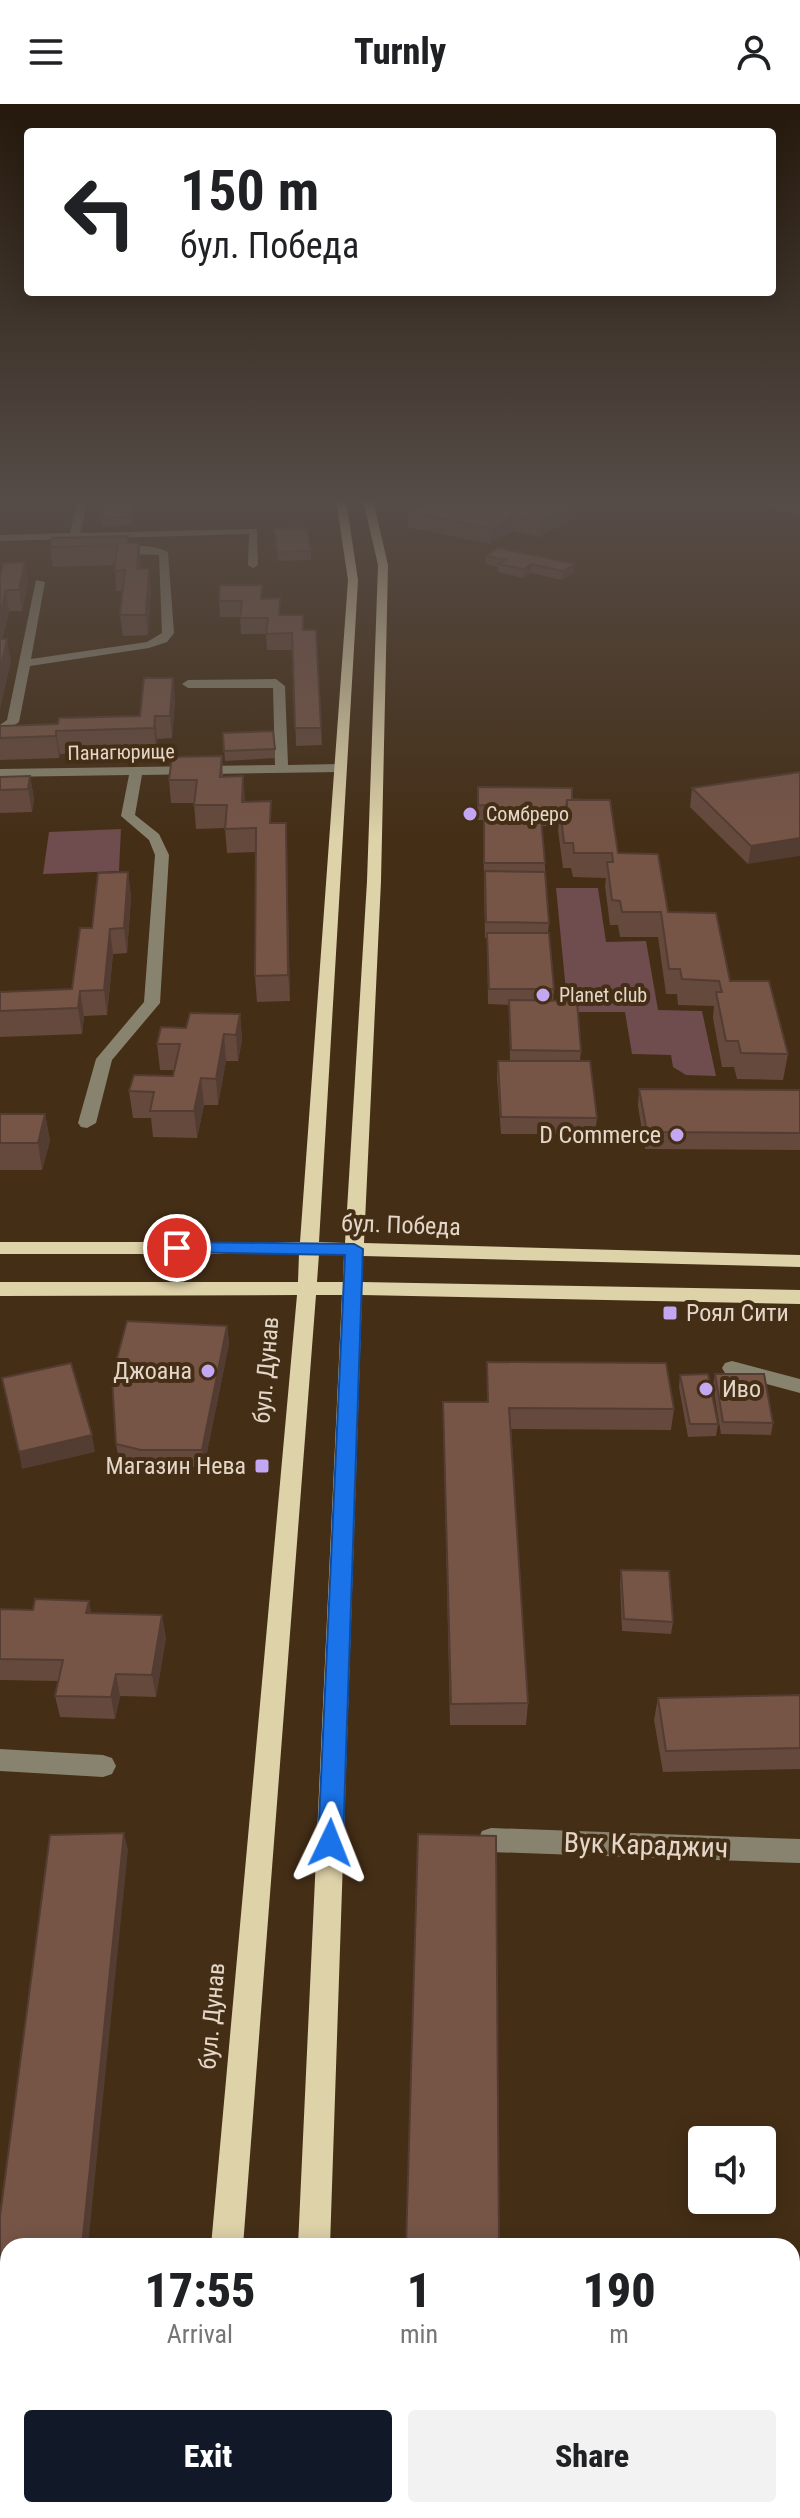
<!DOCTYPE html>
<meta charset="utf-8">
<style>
:root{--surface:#fff;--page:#f2f2f2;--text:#202124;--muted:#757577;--accent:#111827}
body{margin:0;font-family:"Roboto Condensed",sans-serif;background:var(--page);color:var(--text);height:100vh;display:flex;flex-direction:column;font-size:30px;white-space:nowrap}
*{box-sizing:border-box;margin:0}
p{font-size:26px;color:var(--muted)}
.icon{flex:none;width:44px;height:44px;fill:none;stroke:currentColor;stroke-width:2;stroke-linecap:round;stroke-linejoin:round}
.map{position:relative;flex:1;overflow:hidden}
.drawer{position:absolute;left:0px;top:2134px;width:800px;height:280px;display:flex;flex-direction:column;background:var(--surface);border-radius:24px 24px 0 0;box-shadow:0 4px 20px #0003}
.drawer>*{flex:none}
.hud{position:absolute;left:24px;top:24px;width:752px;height:168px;border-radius:8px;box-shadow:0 4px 20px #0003;background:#fff;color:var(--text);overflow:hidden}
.tools{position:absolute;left:688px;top:2022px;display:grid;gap:16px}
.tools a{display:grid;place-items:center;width:88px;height:88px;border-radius:8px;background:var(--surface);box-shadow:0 4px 20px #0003;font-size:40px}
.pin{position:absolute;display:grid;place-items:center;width:68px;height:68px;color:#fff;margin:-34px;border:4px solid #fff;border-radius:50%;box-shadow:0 2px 8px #0007}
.me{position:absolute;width:88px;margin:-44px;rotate:2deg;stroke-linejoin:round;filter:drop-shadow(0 0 6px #0008)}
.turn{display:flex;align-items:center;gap:28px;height:168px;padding:0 24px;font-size:36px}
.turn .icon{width:104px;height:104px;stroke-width:2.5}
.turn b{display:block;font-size:56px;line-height:68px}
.eta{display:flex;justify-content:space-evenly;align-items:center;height:136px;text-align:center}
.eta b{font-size:48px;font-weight:800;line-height:56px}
.primary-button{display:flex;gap:16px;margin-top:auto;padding:16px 24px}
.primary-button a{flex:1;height:92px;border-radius:8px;background:var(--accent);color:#fff;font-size:32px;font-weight:800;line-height:92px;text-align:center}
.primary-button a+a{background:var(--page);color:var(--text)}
header{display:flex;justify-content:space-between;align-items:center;height:104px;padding:0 24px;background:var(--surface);font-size:36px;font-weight:800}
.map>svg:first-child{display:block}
</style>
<header><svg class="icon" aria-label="menu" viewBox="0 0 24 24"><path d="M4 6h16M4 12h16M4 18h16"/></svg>Turnly<svg class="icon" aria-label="person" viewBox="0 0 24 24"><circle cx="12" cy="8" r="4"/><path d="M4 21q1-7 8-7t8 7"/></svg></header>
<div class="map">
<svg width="800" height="2414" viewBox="0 0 800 2414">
<rect width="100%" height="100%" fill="#442e16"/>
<!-- green -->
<path fill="#6f4c4d" d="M 121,725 L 119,767 L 43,770 L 49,728 Z
M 556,784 L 598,784 L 606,838 L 646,837 L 658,906 L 702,907 L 716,972 L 686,971 L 673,963 L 671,951 L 632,950 L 625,908 L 568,908 Z"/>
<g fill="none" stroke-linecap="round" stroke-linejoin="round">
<!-- minor -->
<path fill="#88836f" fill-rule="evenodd" d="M 82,397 L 87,400 L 80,429 L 257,425 L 258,461 L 253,464 L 248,461 L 249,430 L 79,435 L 80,439 C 108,447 142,435 168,448 L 174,529 L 167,538 L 149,544 L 30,562 L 19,618 L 0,631 L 0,621 L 7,616 L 36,476 L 45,478 L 31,555 L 147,538 L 162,529 L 159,451 L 94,449 L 71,443 L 69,435 L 0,437 L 0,431 L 70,429 L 77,400 Z
M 276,575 L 285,582 L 288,661 L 339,660 L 345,664 L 339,668 L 142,671 L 135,711 L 159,730 L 169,751 L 160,899 L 112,956 L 96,1019 L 87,1024 L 81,1023 L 78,1019 L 96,955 L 144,898 L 155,751 L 149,736 L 121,712 L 129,671 L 0,673 L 0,665 L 275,661 L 273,584 L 188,584 L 182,580 L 188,576 Z
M 732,1257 L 800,1275 L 800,1289 L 725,1269 L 722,1264 L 725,1259 Z
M 0,1645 L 103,1651 L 112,1654 L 116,1662 L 112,1670 L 103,1673 L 0,1667 Z
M 491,1724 L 800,1735 L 800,1759 L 491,1748 L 482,1745 L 478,1736 L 482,1727 Z
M 164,2406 L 223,2406 L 226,2413 L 161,2414 Z"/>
<!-- major -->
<path fill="#ded2a9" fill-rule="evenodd" d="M 336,396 L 346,396 L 358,476 L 319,1138 L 345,1139 L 367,777 L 378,461 L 363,396 L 373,396 L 388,461 L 381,777 L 364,1139 L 800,1151 L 800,1163 L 363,1152 L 362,1178 L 800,1186 L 800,1200 L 362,1191 L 330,2142 L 298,2142 L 342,1191 L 316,1191 L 243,2142 L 211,2142 L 297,1191 L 0,1192 L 0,1178 L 298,1178 L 299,1150 L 0,1150 L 0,1138 L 300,1138 L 348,476 ZM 319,1150 L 344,1151 L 343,1178 L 317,1178 Z
M 190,2406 L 226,2406 L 226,2414 L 190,2414 Z
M 284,2406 L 320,2406 L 320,2414 L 284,2414 Z"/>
</g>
<!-- wall -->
<path fill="#65493d" d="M 0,396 L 29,396 L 28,399 L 1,399 Z
M 105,396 L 135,396 L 132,421 L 103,422 L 102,414 Z
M 205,396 L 237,396 L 237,399 L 205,400 Z
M 432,396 L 602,396 L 539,433 L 513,427 L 490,440 L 408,423 L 408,408 Z
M 769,396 L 800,396 L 800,411 L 768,405 Z
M 274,425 L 311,447 L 311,456 L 278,457 Z
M 128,439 L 141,458 L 140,465 L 149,464 L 151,484 L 148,531 L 123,532 L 120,511 L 123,487 L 116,487 L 115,461 L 53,463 L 50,443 Z
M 486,452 L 574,469 L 562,476 L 531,469 L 523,474 L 498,468 L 498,463 L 485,460 Z
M 0,471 L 28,478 L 22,507 L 9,507 L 2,535 L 11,556 L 0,605 Z
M 262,495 L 281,511 L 304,526 L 316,526 L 322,641 L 296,642 L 293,546 L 267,546 L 266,530 L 241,530 L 240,513 L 220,513 L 219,497 Z
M 175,595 L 172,634 L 157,635 L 156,647 L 60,650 L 59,654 L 0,656 L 0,622 L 58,620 L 140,612 Z
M 273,627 L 275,654 L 225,657 L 223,629 Z
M 222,652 L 223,672 L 245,697 L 272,719 L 286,719 L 290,897 L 257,898 L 255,872 L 256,748 L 227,749 L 225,724 L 196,725 L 194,699 L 171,699 L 169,676 Z
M 800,668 L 748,760 L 690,703 L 692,684 Z
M 30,672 L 34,695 L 32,708 L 0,709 L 0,673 Z
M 478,683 L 572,695 L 668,808 L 730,877 L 788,950 L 783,976 L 737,975 L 734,963 L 722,963 L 713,914 L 714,902 L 678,901 L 677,890 L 666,890 L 658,833 L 620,833 L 618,821 L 610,821 L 605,782 L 606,774 L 573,773 L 571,764 L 563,764 L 558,726 L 559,719 L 550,719 L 550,722 L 542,722 L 549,819 L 548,829 L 554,885 L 553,896 L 581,947 L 580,957 L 597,1014 L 595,1030 L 501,1030 L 497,973 L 498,957 L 510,957 L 509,901 L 488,900 L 487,834 L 485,834 L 483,716 L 477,716 Z
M 128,768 L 131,793 L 127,849 L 113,850 L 107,911 L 84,912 L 82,930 L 0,933 L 0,888 L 72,885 L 92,824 Z
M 240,910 L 242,936 L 238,957 L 226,957 L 218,1001 L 204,1001 L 197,1034 L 153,1033 L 151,1014 L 133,1014 L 129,987 L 173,972 L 174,966 L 160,966 L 157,940 L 186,924 Z
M 639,985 L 800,986 L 800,1046 L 645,1045 L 638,1002 Z
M 0,1010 L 45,1010 L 50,1037 L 42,1066 L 0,1066 Z
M 227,1222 L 229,1240 L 204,1363 L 144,1364 L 119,1357 L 116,1340 Z
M 487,1258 L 674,1305 L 671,1326 L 511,1325 L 528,1599 L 526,1621 L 450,1621 L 443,1298 L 487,1298 Z
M 715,1270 L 773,1319 L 771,1331 L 721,1330 L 713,1282 Z
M 680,1271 L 718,1320 L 716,1332 L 688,1333 L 679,1283 Z
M 621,1466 L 673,1518 L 671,1530 L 622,1527 L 620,1478 Z
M 0,1505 L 91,1510 L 166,1533 L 156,1593 L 120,1592 L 115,1615 L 60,1613 L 55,1592 L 58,1577 L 0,1576 Z
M 800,1591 L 800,1665 L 663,1668 L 654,1616 L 658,1594 Z
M 128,1746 L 8,2142 L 8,2319 L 0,2318 L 0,2112 Z"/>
<!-- shaded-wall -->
<path fill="#533c32" d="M 134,396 L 136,400 L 132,421 L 132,413 Z
M 578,396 L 602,396 L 539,433 L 540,418 Z
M 513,412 L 513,427 L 490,440 L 491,425 Z
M 139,439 L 141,458 L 139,485 L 137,465 Z
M 25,458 L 28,478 L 22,507 L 19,486 Z
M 531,460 L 531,469 L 523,474 L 524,465 Z
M 575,460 L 574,469 L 562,476 L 563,467 Z
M 149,464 L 151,484 L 148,531 L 146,511 Z
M 6,486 L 9,507 L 0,546 L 0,511 Z
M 7,535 L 11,556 L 0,605 L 0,567 Z
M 173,574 L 175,595 L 172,634 L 170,612 Z
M 155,612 L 157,635 L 156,647 L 154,624 Z
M 56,627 L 60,650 L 59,654 L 56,632 Z
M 30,672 L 34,695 L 32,708 L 28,685 Z
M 243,672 L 245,695 L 243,721 L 242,698 Z
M 286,719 L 287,743 L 290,897 L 288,871 Z
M 800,734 L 800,752 L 748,760 L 751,742 Z
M 128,768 L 131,793 L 127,849 L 124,824 Z
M 110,825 L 113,850 L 107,911 L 104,886 Z
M 80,887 L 84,912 L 82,930 L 78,904 Z
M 240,910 L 242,936 L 238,957 L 236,931 Z
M 224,930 L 226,957 L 218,1001 L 216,975 Z
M 201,974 L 204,1001 L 197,1034 L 194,1007 Z
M 45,1010 L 50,1037 L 42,1066 L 38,1039 Z
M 227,1222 L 229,1240 L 204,1363 L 202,1346 Z
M 92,1331 L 95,1348 L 22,1365 L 19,1348 Z
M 89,1497 L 93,1519 L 86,1509 Z
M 162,1511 L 166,1533 L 156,1593 L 152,1571 Z
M 116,1570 L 120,1592 L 115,1615 L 111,1593 Z
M 124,1729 L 128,1746 L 88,2142 L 82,2142 Z"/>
<!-- building -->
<path fill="#765547" stroke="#533c32" stroke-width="2" d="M 105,396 L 134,396 L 132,413 L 102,414 Z
M 432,396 L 578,396 L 540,418 L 513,412 L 491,425 L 408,408 Z
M 307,424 L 311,447 L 277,448 L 274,425 Z
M 128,432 L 127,439 L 139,439 L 137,465 L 149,464 L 146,511 L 120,511 L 125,466 L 114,467 L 117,441 L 50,443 L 52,434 Z
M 498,444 L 575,460 L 563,467 L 531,460 L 524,465 L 498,460 L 505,456 L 486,452 Z
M 25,458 L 19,486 L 6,486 L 0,511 L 0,471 L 3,459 Z
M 220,481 L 262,481 L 261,495 L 280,494 L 279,511 L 303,511 L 303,526 L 316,526 L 321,624 L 295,624 L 292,529 L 266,530 L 268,514 L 240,514 L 242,497 L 219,497 Z
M 0,535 L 7,535 L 0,567 Z
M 144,574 L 173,574 L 170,612 L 155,612 L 154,624 L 56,627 L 56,632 L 0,634 L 0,622 L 58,620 L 59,614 L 140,612 Z
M 273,627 L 275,645 L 224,647 L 223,629 Z
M 222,652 L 220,673 L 243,672 L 242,698 L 271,697 L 270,719 L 286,719 L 288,871 L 255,872 L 256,724 L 225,725 L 227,701 L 194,701 L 197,676 L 169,676 L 172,653 Z
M 800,668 L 800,734 L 751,742 L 692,684 Z
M 30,672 L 28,685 L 0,686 L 0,673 Z
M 478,683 L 572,684 L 572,695 L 586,696 L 567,696 L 566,703 L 560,703 L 560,705 L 551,705 L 551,708 L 498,707 L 498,702 L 478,701 Z
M 567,696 L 610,696 L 618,749 L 658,750 L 668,808 L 716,809 L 730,877 L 769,877 L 788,950 L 741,949 L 738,937 L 726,937 L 716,888 L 722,888 L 719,877 L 682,875 L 680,865 L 669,865 L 661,808 L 622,808 L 620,797 L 612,796 L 607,758 L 613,758 L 612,749 L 574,749 L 573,739 L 564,739 L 560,703 L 567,703 Z
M 484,713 L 541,714 L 545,759 L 484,759 Z
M 485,767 L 545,768 L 549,819 L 486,818 Z
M 128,768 L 124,824 L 110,825 L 104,886 L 80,887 L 78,904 L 0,907 L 0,888 L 72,885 L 80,824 L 92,824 L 98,769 Z
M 487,829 L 549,829 L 554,885 L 489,885 Z
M 509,896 L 577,897 L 581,947 L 511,946 Z
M 190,909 L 240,910 L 236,931 L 224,930 L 216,975 L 201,974 L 194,1007 L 150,1007 L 154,988 L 129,987 L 134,971 L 173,972 L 180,940 L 157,940 L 161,923 L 186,924 Z
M 498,957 L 590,957 L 597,1014 L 501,1013 Z
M 639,985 L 800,986 L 800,1029 L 647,1028 Z
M 0,1010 L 45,1010 L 38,1039 L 0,1039 Z
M 127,1217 L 227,1222 L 202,1346 L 141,1346 L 116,1340 L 112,1273 Z
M 487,1258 L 666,1259 L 674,1305 L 509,1304 L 528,1599 L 451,1600 L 443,1298 L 488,1298 Z
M 71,1259 L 92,1331 L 19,1348 L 2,1274 Z
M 708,1270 L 718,1320 L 690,1320 L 680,1271 Z
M 715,1270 L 764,1270 L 773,1319 L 723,1318 Z
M 621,1466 L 669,1467 L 673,1518 L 624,1515 Z
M 35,1495 L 89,1497 L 86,1509 L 162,1511 L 152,1571 L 116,1570 L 111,1593 L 55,1592 L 63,1556 L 0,1555 L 0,1505 L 33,1506 Z
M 800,1591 L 800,1644 L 666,1647 L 658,1594 Z
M 124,1729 L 82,2142 L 8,2142 L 8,2307 L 0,2306 L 0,2112 L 50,1731 Z
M 418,1730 L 496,1732 L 499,2142 L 406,2142 Z"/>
<!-- sky -->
<linearGradient id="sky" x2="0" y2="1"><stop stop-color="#25190c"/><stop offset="0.54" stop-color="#564c47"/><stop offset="1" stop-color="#564c47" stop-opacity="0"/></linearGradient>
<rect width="800" height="734" fill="url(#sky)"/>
<!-- route -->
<path fill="#1a73e8" stroke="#114b97" stroke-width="2" d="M 177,1138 L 354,1140 L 363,1145 L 343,1739 L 339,1747 L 330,1750 L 322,1747 L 318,1739 L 345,1151 L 171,1148 L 168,1144 L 171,1140 Z"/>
<!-- markers -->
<g fill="#c3a7f2" stroke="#442e16" stroke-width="3">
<circle cx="470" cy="710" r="8"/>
<circle cx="543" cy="891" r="8"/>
<circle cx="677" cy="1031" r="8"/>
<rect x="662" y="1201" width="16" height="16" rx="4"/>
<circle cx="208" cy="1267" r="8"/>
<circle cx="706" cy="1285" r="8"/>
<rect x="254" y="1354" width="16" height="16" rx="4"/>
</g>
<g text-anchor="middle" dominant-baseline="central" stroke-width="8" stroke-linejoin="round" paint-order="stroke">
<!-- far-street labels -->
<g font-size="20" fill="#e4d6c8" stroke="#442e16">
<text transform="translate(121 648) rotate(-1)">Панагюрище</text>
</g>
<!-- far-poi labels -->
<g font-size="20" fill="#e4d6c8" stroke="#442e16" text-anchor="start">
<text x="486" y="710">Сомбреро</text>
<text x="559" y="891">Planet club</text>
</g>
<!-- poi labels -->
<g font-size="24" fill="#e4d6c8" stroke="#442e16" text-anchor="end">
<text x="661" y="1031">D Commerce</text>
<text x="686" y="1209" text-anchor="start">Роял Сити</text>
<text x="192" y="1267">Джоана</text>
<text x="722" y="1285" text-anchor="start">Иво</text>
<text x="246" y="1362">Магазин Нева</text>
</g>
<!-- street labels -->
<g font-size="24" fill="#e4d6c8" stroke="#442e16">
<text transform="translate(401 1121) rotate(2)">бул. Победа</text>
<text transform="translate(266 1266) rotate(-85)">бул. Дунав</text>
<text transform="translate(212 1912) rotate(-85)">бул. Дунав</text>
</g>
<!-- near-street labels -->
<g font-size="28" fill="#e4d6c8" stroke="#442e16">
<text transform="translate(646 1741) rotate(2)">Вук Караджич</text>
</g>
</g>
</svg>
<div class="tools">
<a><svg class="icon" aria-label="sound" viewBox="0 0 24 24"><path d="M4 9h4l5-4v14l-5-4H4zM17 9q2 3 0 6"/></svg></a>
</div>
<div class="pin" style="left:177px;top:1144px;background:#d93025"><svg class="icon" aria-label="arrive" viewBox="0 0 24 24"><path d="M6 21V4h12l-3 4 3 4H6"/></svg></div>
<svg class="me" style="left:330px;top:1739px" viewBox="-20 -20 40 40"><path d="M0-17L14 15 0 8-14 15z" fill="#1a73e8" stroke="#fff" stroke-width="4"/></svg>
<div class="hud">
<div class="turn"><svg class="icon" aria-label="left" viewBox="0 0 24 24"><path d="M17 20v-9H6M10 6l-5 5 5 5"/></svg><div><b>150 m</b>бул. Победа</div></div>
</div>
<section class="drawer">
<div class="eta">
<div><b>17:55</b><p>Arrival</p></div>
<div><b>1</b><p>min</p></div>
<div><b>190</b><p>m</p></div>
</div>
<div class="primary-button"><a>Exit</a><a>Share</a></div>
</section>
</div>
